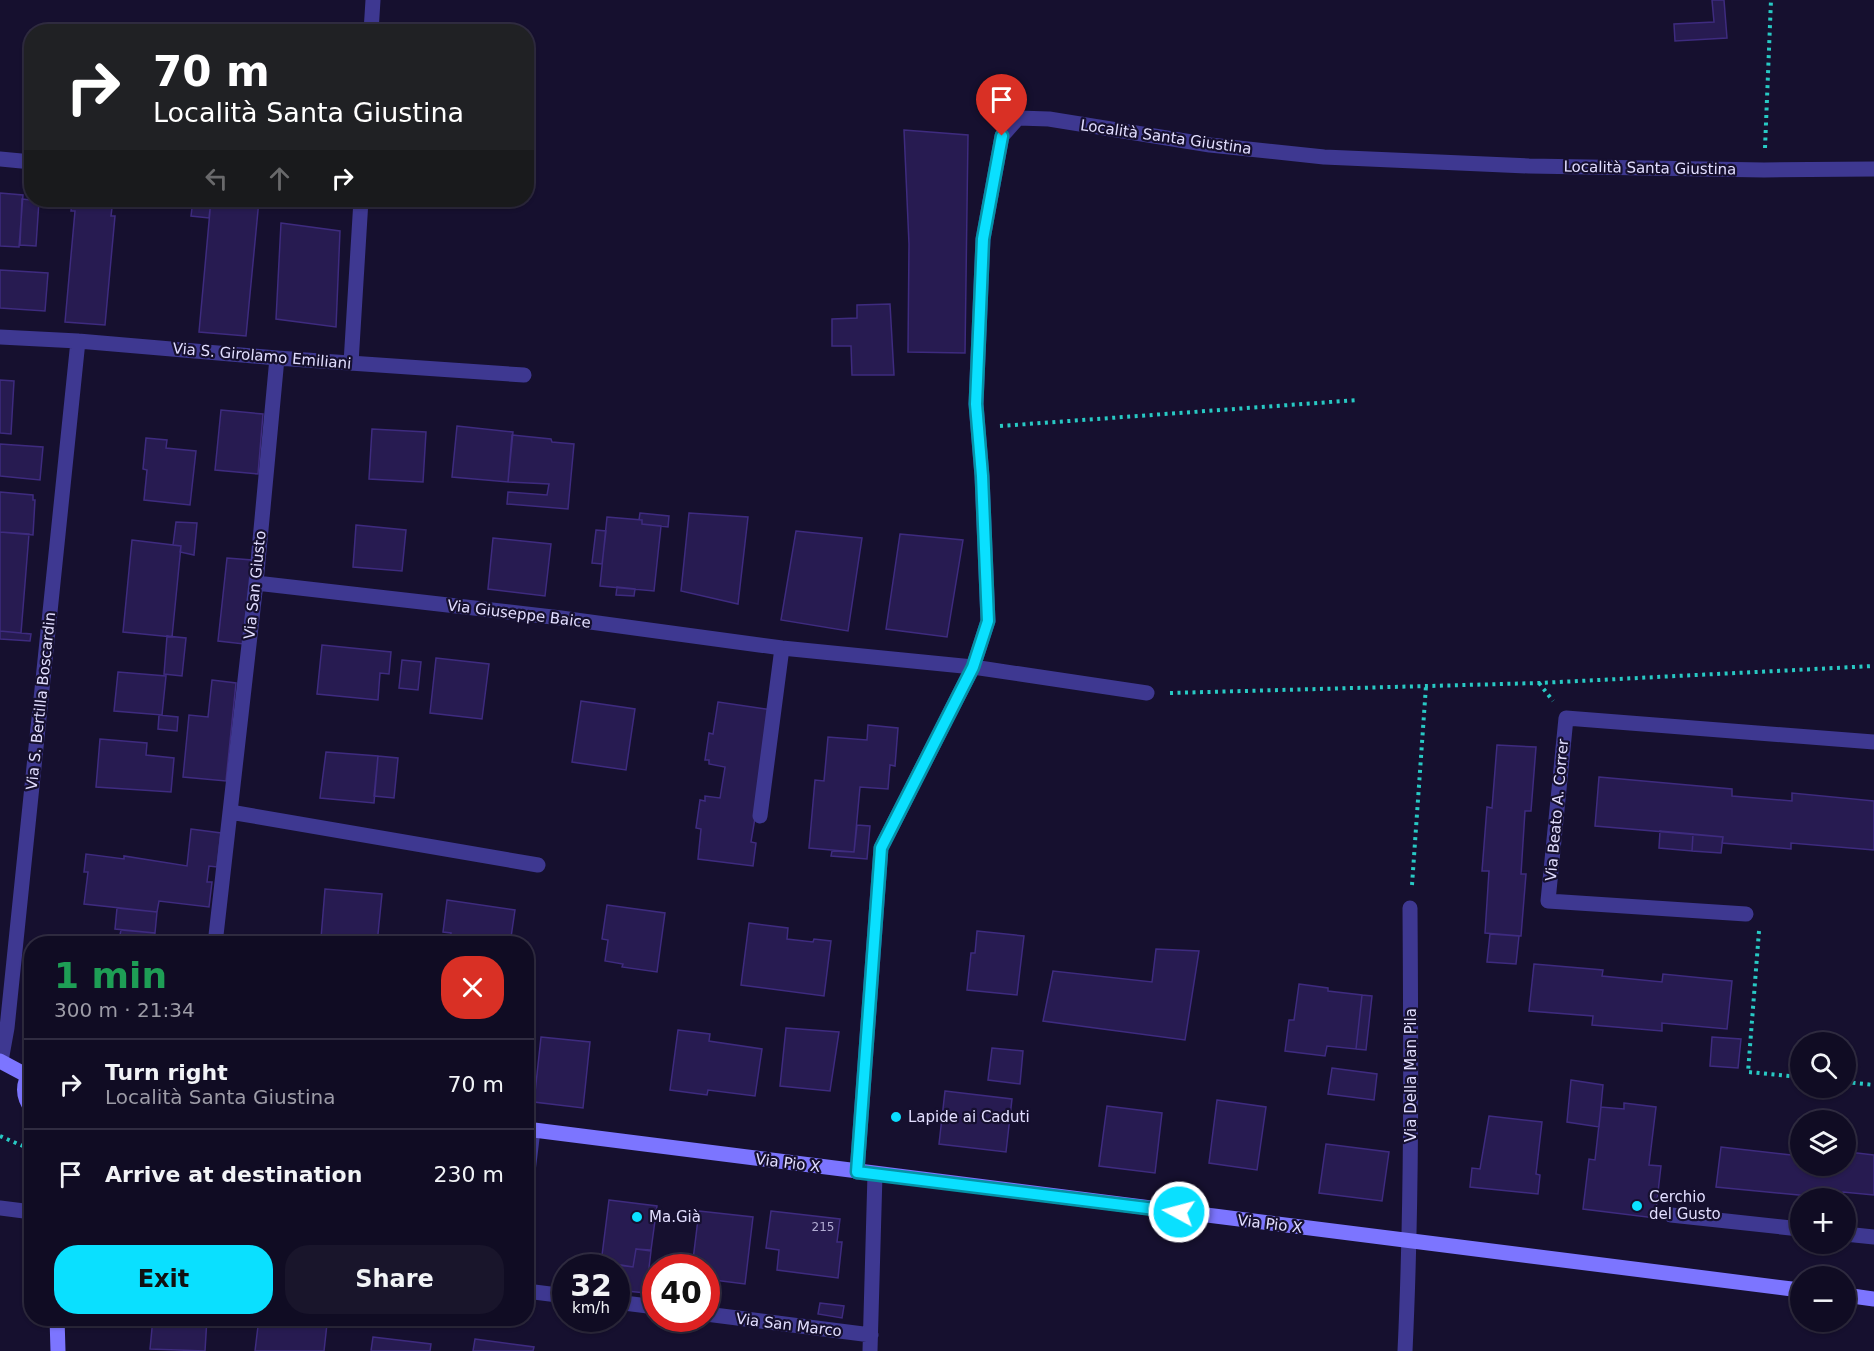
<!DOCTYPE html>
<meta charset="utf-8">
<style>
:root{--surface:#100c23;--page:#19152b;--text:#f1f3f6;--muted:#9c9ba6;--line:#302c41;--accent:#0ae0ff}
body{margin:0;font-family:"DejaVu Sans",sans-serif;background:var(--page);color:var(--text);height:100vh;display:flex;flex-direction:column;font-size:22px;white-space:nowrap}
*{box-sizing:border-box;margin:0}
p{font-size:20px;color:var(--muted)}
.icon{flex:none;width:33px;height:33px;fill:none;stroke:currentColor;stroke-width:2;stroke-linecap:round;stroke-linejoin:round}
.map{position:relative;flex:1;overflow:hidden}
.side{position:absolute;left:24px;top:936px;width:510px;height:390px;display:flex;flex-direction:column;background:var(--surface);border-radius:24px;box-shadow:0 2px 4px #0004,0 0 0 2px var(--line)}
.side>*{flex:none}
.hud{position:absolute;left:24px;top:24px;width:510px;height:183px;border-radius:24px;box-shadow:0 2px 4px #0004,0 0 0 2px var(--line);background:#202124;color:#fff;overflow:hidden}
.controls{position:absolute;left:1790px;top:1032px;display:grid;gap:12px}
.controls a{display:grid;place-items:center;width:66px;height:66px;border-radius:50%;background:var(--surface);box-shadow:0 2px 4px #0004,0 0 0 2px var(--line);font-size:30px}
.speed{position:absolute;left:552px;top:1254px;display:flex;gap:12px;font-size:30px;font-weight:700;text-align:center}
.speed>*{display:grid;place-content:center;width:78px;height:78px;border-radius:50%;background:var(--surface);box-shadow:0 2px 4px #0004,0 0 0 2px var(--line);line-height:1}
.speed small{font-size:15px;font-weight:400}
.speed .limit{border:9px solid #d22;background:#fff;color:#111}
.pin{position:absolute;display:grid;place-items:center;width:51px;height:51px;color:#fff;margin:-62px -26px;border-radius:50% 50% 50% 0;rotate:-45deg;box-shadow:0 0 6px #0007}
.pin .icon{rotate:45deg}
.me{position:absolute;width:66px;margin:-33px;rotate:277deg;stroke-linejoin:round;filter:drop-shadow(0 0 4px #0008)}
.turn{display:flex;align-items:center;gap:21px;height:126px;padding:0 30px;font-size:27px}
.turn .icon{width:78px;height:78px;stroke-width:2.5}
.turn b{display:block;font-size:42px;line-height:51px}
.lanes{display:flex;align-items:center;height:57px;padding:0 30px;background:#0003;justify-content:center;gap:30px;direction:ltr}
.lanes .off{opacity:.35}
.round{display:grid;place-items:center;flex:none;width:63px;height:63px;border-radius:24px;background:var(--page)}
.head{display:flex;align-items:center;justify-content:space-between;height:102px;padding:0 30px}
h1{font-size:36px;font-weight:700;line-height:45px;color:#1e9e55}
.primary-button{display:flex;gap:12px;margin-top:auto;padding:12px 30px}
.primary-button a{flex:1;height:69px;border-radius:24px;background:var(--accent);color:#111;font-size:24px;font-weight:700;line-height:69px;text-align:center}
.primary-button a+a{background:var(--page);color:var(--text)}
ul{padding:0;list-style:none}
li{display:flex;align-items:center;gap:18px;height:90px;padding:0 30px;border-top:2px solid var(--line)}
li div{flex:1}
li b{display:block;font-size:22px}
li em{font-style:normal}
.map>svg:first-child{display:block}
</style>
<div class="map">
<svg width="1874" height="1351" viewBox="0 0 1874 1351">
<rect width="100%" height="100%" fill="#16102f"/>
<!-- building -->
<path fill="#271b51" stroke="#3e2b7f" stroke-width="1.5" d="M 1712,0 L 1724,0 L 1727,38 L 1675,41 L 1674,24 L 1714,22 Z
M 904,130 L 968,135 L 965,353 L 908,352 L 909,244 Z
M 0,193 L 23,195 L 19,247 L 0,246 Z
M 22,199 L 39,201 L 36,246 L 20,245 Z
M 72,200 L 113,200 L 111,216 L 115,216 L 105,325 L 65,322 L 75,211 L 71,211 Z
M 193,200 L 211,200 L 209,218 L 191,216 Z
M 211,200 L 259,200 L 246,336 L 199,332 Z
M 281,223 L 340,231 L 336,327 L 276,319 Z
M 0,270 L 48,273 L 45,311 L 0,308 Z
M 890,304 L 894,375 L 852,375 L 851,346 L 832,346 L 832,319 L 857,318 L 857,305 Z
M 0,380 L 14,381 L 11,434 L 0,433 Z
M 221,410 L 263,414 L 258,474 L 215,470 Z
M 457,426 L 513,432 L 508,482 L 452,477 Z
M 372,429 L 426,432 L 423,482 L 369,479 Z
M 512,435 L 551,439 L 552,442 L 574,444 L 568,509 L 507,504 L 508,492 L 547,495 L 549,484 L 508,482 Z
M 146,438 L 167,440 L 166,448 L 196,451 L 190,505 L 144,500 L 147,470 L 143,469 Z
M 0,444 L 43,447 L 40,480 L 0,476 Z
M 0,492 L 33,495 L 33,500 L 35,500 L 33,535 L 0,532 Z
M 640,513 L 669,516 L 668,527 L 642,524 L 642,520 L 639,520 Z
M 689,513 L 748,517 L 738,604 L 681,591 Z
M 607,517 L 642,520 L 642,524 L 661,526 L 654,591 L 600,586 Z
M 176,522 L 197,523 L 194,555 L 180,552 L 181,546 L 173,545 Z
M 356,525 L 406,530 L 402,571 L 353,567 Z
M 596,530 L 606,531 L 602,564 L 592,563 Z
M 796,531 L 862,538 L 848,631 L 781,620 Z
M 0,532 L 29,534 L 21,633 L 0,631 Z
M 900,534 L 963,540 L 947,637 L 886,629 Z
M 493,538 L 551,544 L 545,596 L 488,589 Z
M 132,540 L 181,546 L 172,637 L 123,632 Z
M 227,558 L 252,560 L 244,644 L 218,641 Z
M 617,587 L 635,589 L 634,596 L 616,595 Z
M 0,631 L 31,634 L 30,641 L 0,639 Z
M 167,636 L 186,638 L 182,676 L 164,674 Z
M 322,645 L 391,652 L 389,674 L 380,673 L 378,700 L 317,694 Z
M 436,658 L 489,664 L 482,719 L 430,713 Z
M 402,660 L 421,662 L 418,690 L 399,688 Z
M 118,672 L 166,676 L 162,715 L 114,711 Z
M 212,680 L 236,683 L 226,781 L 183,777 L 189,715 L 208,717 Z
M 581,701 L 635,709 L 626,770 L 572,762 Z
M 718,702 L 773,710 L 751,842 L 756,843 L 753,866 L 698,859 L 701,829 L 696,828 L 700,800 L 705,801 L 705,796 L 720,798 L 725,767 L 709,764 L 709,760 L 705,760 L 709,733 L 713,734 Z
M 159,715 L 178,717 L 177,731 L 158,729 Z
M 868,725 L 898,728 L 895,766 L 890,765 L 888,789 L 860,787 L 854,852 L 809,848 L 815,780 L 824,781 L 828,737 L 867,740 Z
M 100,739 L 147,743 L 146,755 L 174,758 L 171,792 L 96,787 Z
M 1497,745 L 1536,747 L 1531,811 L 1525,811 L 1521,874 L 1526,874 L 1521,936 L 1485,933 L 1489,871 L 1482,871 L 1487,807 L 1492,808 Z
M 326,752 L 378,756 L 374,803 L 320,798 Z
M 378,756 L 398,758 L 394,798 L 374,796 Z
M 1599,777 L 1732,789 L 1732,796 L 1792,801 L 1792,793 L 1874,801 L 1874,850 L 1791,843 L 1791,849 L 1722,843 L 1723,837 L 1595,826 Z
M 857,825 L 870,826 L 867,859 L 831,856 L 832,851 L 854,852 Z
M 191,829 L 221,833 L 217,867 L 209,866 L 207,882 L 212,882 L 209,907 L 159,901 L 157,912 L 84,904 L 88,872 L 84,872 L 86,854 L 124,859 L 124,856 L 187,866 Z
M 1660,831 L 1693,834 L 1692,851 L 1659,848 Z
M 1693,834 L 1723,837 L 1721,853 L 1692,851 Z
M 325,889 L 382,894 L 377,944 L 321,938 Z
M 447,900 L 515,910 L 510,944 L 450,944 L 451,933 L 443,932 Z
M 607,905 L 665,913 L 657,972 L 622,967 L 623,964 L 605,961 L 608,940 L 602,939 Z
M 117,908 L 157,912 L 155,933 L 115,929 Z
M 749,923 L 788,928 L 787,939 L 813,942 L 814,939 L 831,941 L 824,996 L 741,985 Z
M 121,930 L 155,933 L 154,944 L 118,944 Z
M 977,931 L 1024,936 L 1017,995 L 967,990 L 971,953 L 975,953 Z
M 1490,934 L 1519,936 L 1516,964 L 1487,962 Z
M 1156,949 L 1199,951 L 1185,1040 L 1043,1021 L 1053,971 L 1152,982 Z
M 1534,964 L 1603,970 L 1602,976 L 1662,982 L 1663,974 L 1732,981 L 1727,1029 L 1662,1023 L 1662,1031 L 1592,1025 L 1593,1016 L 1529,1011 Z
M 1299,984 L 1328,988 L 1328,991 L 1362,995 L 1356,1049 L 1327,1046 L 1325,1056 L 1285,1051 L 1289,1020 L 1294,1020 Z
M 1362,995 L 1372,996 L 1366,1050 L 1356,1049 Z
M 786,1028 L 839,1032 L 830,1091 L 780,1086 Z
M 678,1030 L 710,1034 L 709,1041 L 762,1049 L 755,1096 L 708,1090 L 707,1095 L 670,1090 Z
M 541,1037 L 590,1042 L 583,1108 L 534,1102 Z
M 1712,1037 L 1741,1039 L 1738,1068 L 1710,1066 Z
M 992,1048 L 1023,1051 L 1020,1084 L 988,1080 Z
M 1332,1068 L 1377,1074 L 1374,1100 L 1328,1094 Z
M 1571,1080 L 1603,1085 L 1599,1127 L 1567,1122 Z
M 945,1091 L 1012,1099 L 1006,1152 L 939,1144 Z
M 1217,1100 L 1266,1107 L 1257,1170 L 1209,1163 Z
M 1624,1103 L 1656,1107 L 1649,1165 L 1661,1166 L 1655,1218 L 1583,1209 L 1589,1159 L 1595,1160 L 1601,1107 L 1624,1109 Z
M 1107,1106 L 1162,1113 L 1155,1173 L 1099,1166 Z
M 1489,1116 L 1542,1122 L 1536,1174 L 1540,1175 L 1538,1194 L 1470,1187 L 1472,1168 L 1480,1169 Z
M 1326,1144 L 1389,1152 L 1382,1201 L 1319,1193 Z
M 1721,1147 L 1800,1156 L 1800,1166 L 1845,1166 L 1849,1152 L 1874,1155 L 1874,1195 L 1843,1192 L 1842,1198 L 1830,1198 L 1716,1187 Z
M 609,1200 L 657,1206 L 651,1250 L 636,1249 L 633,1267 L 601,1263 Z
M 699,1211 L 753,1217 L 745,1284 L 706,1279 L 706,1268 L 692,1268 Z
M 771,1211 L 840,1219 L 837,1242 L 842,1242 L 838,1278 L 777,1270 L 779,1250 L 766,1248 Z
M 636,1249 L 651,1251 L 646,1293 L 616,1290 L 616,1268 L 573,1268 L 575,1257 L 633,1267 Z
M 820,1303 L 844,1306 L 842,1318 L 818,1314 Z
M 153,1318 L 207,1318 L 205,1351 L 150,1349 Z
M 259,1318 L 277,1318 L 327,1324 L 324,1351 L 255,1351 Z
M 373,1337 L 431,1344 L 430,1351 L 371,1351 Z
M 475,1339 L 534,1347 L 533,1351 L 473,1351 Z"/>
<g fill="none" stroke-linecap="round" stroke-linejoin="round">
<!-- path -->
<path stroke="#28c9c4" stroke-width="4" stroke-dasharray="3 4.5" stroke-linecap="butt" d="M 1765,148 L 1771,0
M 1000,426 L 1358,400
M 1539,683 L 1553,701
M 1170,693 L 1539,683 L 1874,666
M 1412,885 L 1426,686
M 1759,931 L 1748,1072 L 1800,1077
M 1845,1082 L 1874,1085
M 0,1136 L 32,1150"/>
<!-- lane -->
<path stroke="#3e3891" stroke-width="15" d="M 371,32 L 373,0
M 351,363 L 361,200"/>
<!-- street -->
<path stroke="#3e3891" stroke-width="15" d="M 0,159 L 32,162
M 0,337 L 78,341 L 277,358 L 524,375
M 256,583 L 561,618 L 782,648 L 973,667 L 1147,693
M 230,812 L 538,865
M 760,816 L 782,648
M 1746,914 L 1548,901 L 1566,718 L 1874,742
M 215,944 L 256,583 L 277,358
M 1,1061 L 7,1028 L 78,341
M 857,1172 L 881,848 L 973,667 L 988,621 L 982,476 L 976,404 L 983,239 L 1002,136 L 1018,118 L 1049,119 L 1210,145 L 1324,157 L 1529,166 L 1764,170 L 1874,169
M 526,1188 L 533,1130
M 0,1208 L 32,1212
M 1671,1215 L 1800,1229
M 1845,1234 L 1874,1237
M 526,1291 L 566,1296
M 616,1302 L 656,1307
M 706,1314 L 871,1335
M 870,1351 L 875,1174
M 1405,1351 C 1412,1203 1411,1056 1410,908"/>
<!-- secondary -->
<path stroke="#7c75ff" stroke-width="15" d="M 0,1061 L 28,1076
M 32,1071 C 22,1083 22,1096 32,1109
M 526,1129 L 1800,1290
M 1845,1295 L 1874,1299
M 57,1318 L 58,1351"/>
</g>
<g fill="none" stroke-linecap="round" stroke-linejoin="round">
<defs>
<path id="route" d="M 1002,136 L 983,239 L 976,404 L 982,476 L 988,621 L 973,667 L 881,848 L 857,1172 L 1179,1212"/>
</defs>
<!-- route casing -->
<use href="#route" stroke="#0692a6" stroke-width="15"/>
<!-- route -->
<use href="#route" stroke="#0ae0ff" stroke-width="10"/>
</g>
<!-- markers -->
<g fill="#0ae0ff" stroke="#16102f" stroke-width="2">
<circle cx="896" cy="1117" r="6"/>
<circle cx="1637" cy="1206" r="6"/>
<circle cx="637" cy="1217" r="6"/>
</g>
<g text-anchor="middle" dominant-baseline="central" stroke-width="4.5" stroke-linejoin="round" paint-order="stroke">
<!-- number labels -->
<g font-size="12" fill="#b3add4">
<text x="823" y="1227">215</text>
</g>
<!-- street labels -->
<g font-size="15" fill="#e2deff" stroke="#16102f">
<text transform="translate(1166 137) rotate(8)">Località Santa Giustina</text>
<text transform="translate(1650 168) rotate(1)">Località Santa Giustina</text>
<text transform="translate(262 356) rotate(5)">Via S. Girolamo Emiliani</text>
<text transform="translate(255 585) rotate(-84)">Via San Giusto</text>
<text transform="translate(519 614) rotate(7)">Via Giuseppe Baice</text>
<text transform="translate(41 701) rotate(-84)">Via S. Bertilla Boscardin</text>
<text transform="translate(1557 810) rotate(-85)">Via Beato A. Correr</text>
<text transform="translate(1411 1075) rotate(-90)">Via Della Man Pila</text>
<text transform="translate(788 1163) rotate(7)">Via Pio X</text>
<text transform="translate(1270 1224) rotate(7)">Via Pio X</text>
<text transform="translate(789 1325) rotate(7)">Via San Marco</text>
</g>
<!-- poi labels -->
<g font-size="15" fill="#e2deff" stroke="#16102f" text-anchor="start">
<text x="908" y="1117">Lapide ai Caduti</text>
<text x="1649" y="1197">Cerchio<tspan x="1649" dy="17">del Gusto</tspan></text>
<text x="649" y="1217">Ma.Già</text>
</g>
</g>
</svg>
<div class="controls">
<a><svg class="icon" aria-label="search" viewBox="0 0 24 24"><circle cx="10" cy="10" r="6"/><path d="M15 15l6 6"/></svg></a>
<a><svg class="icon" aria-label="layers" viewBox="0 0 24 24"><path d="M12 4l9 5-9 5-9-5zM3 14l9 5 9-5"/></svg></a>
<a>+</a>
<a>−</a>
</div>
<div class="speed"><div>32<small>km/h</small></div><div class="limit">40</div></div>
<div class="pin" style="left:1002px;top:136px;background:#d93025"><svg class="icon" aria-label="arrive" viewBox="0 0 24 24"><path d="M6 21V4h12l-3 4 3 4H6"/></svg></div>
<svg class="me" style="left:1179px;top:1212px" viewBox="-20 -20 40 40"><circle r="17" fill="#0ae0ff" stroke="#fff" stroke-width="3"/><path d="M0-11L8 9 0 5-8 9z" fill="#fff"/></svg>
<div class="hud">
<div class="turn"><svg class="icon" aria-label="right" viewBox="0 0 24 24"><path d="M7 20v-9h11M14 6l5 5-5 5"/></svg><div><b>70 m</b>Località Santa Giustina</div></div>
<div class="lanes"><svg class="icon off" aria-label="left" viewBox="0 0 24 24"><path d="M17 20v-9H6M10 6l-5 5 5 5"/></svg><svg class="icon off" aria-label="ahead" viewBox="0 0 24 24"><path d="M12 20V5M6 11l6-6 6 6"/></svg><svg class="icon" aria-label="right" viewBox="0 0 24 24"><path d="M7 20v-9h11M14 6l5 5-5 5"/></svg></div>
</div>
<section class="side">
<div class="head"><div><h1>1 min</h1><p>300 m · 21:34</p></div><a class="round" style="background:#d93025;color:#fff"><svg class="icon" aria-label="close" viewBox="0 0 24 24"><path d="M6 6l12 12M18 6L6 18"/></svg></a></div>
<ul>
<li><svg class="icon" aria-label="right" viewBox="0 0 24 24"><path d="M7 20v-9h11M14 6l5 5-5 5"/></svg><div><b>Turn right</b><p>Località Santa Giustina</p></div><em>70 m</em></li>
<li><svg class="icon" aria-label="arrive" viewBox="0 0 24 24"><path d="M6 21V4h12l-3 4 3 4H6"/></svg><div><b>Arrive at destination</b></div><em>230 m</em></li>
</ul>
<div class="primary-button"><a>Exit</a><a>Share</a></div>
</section>
</div>
